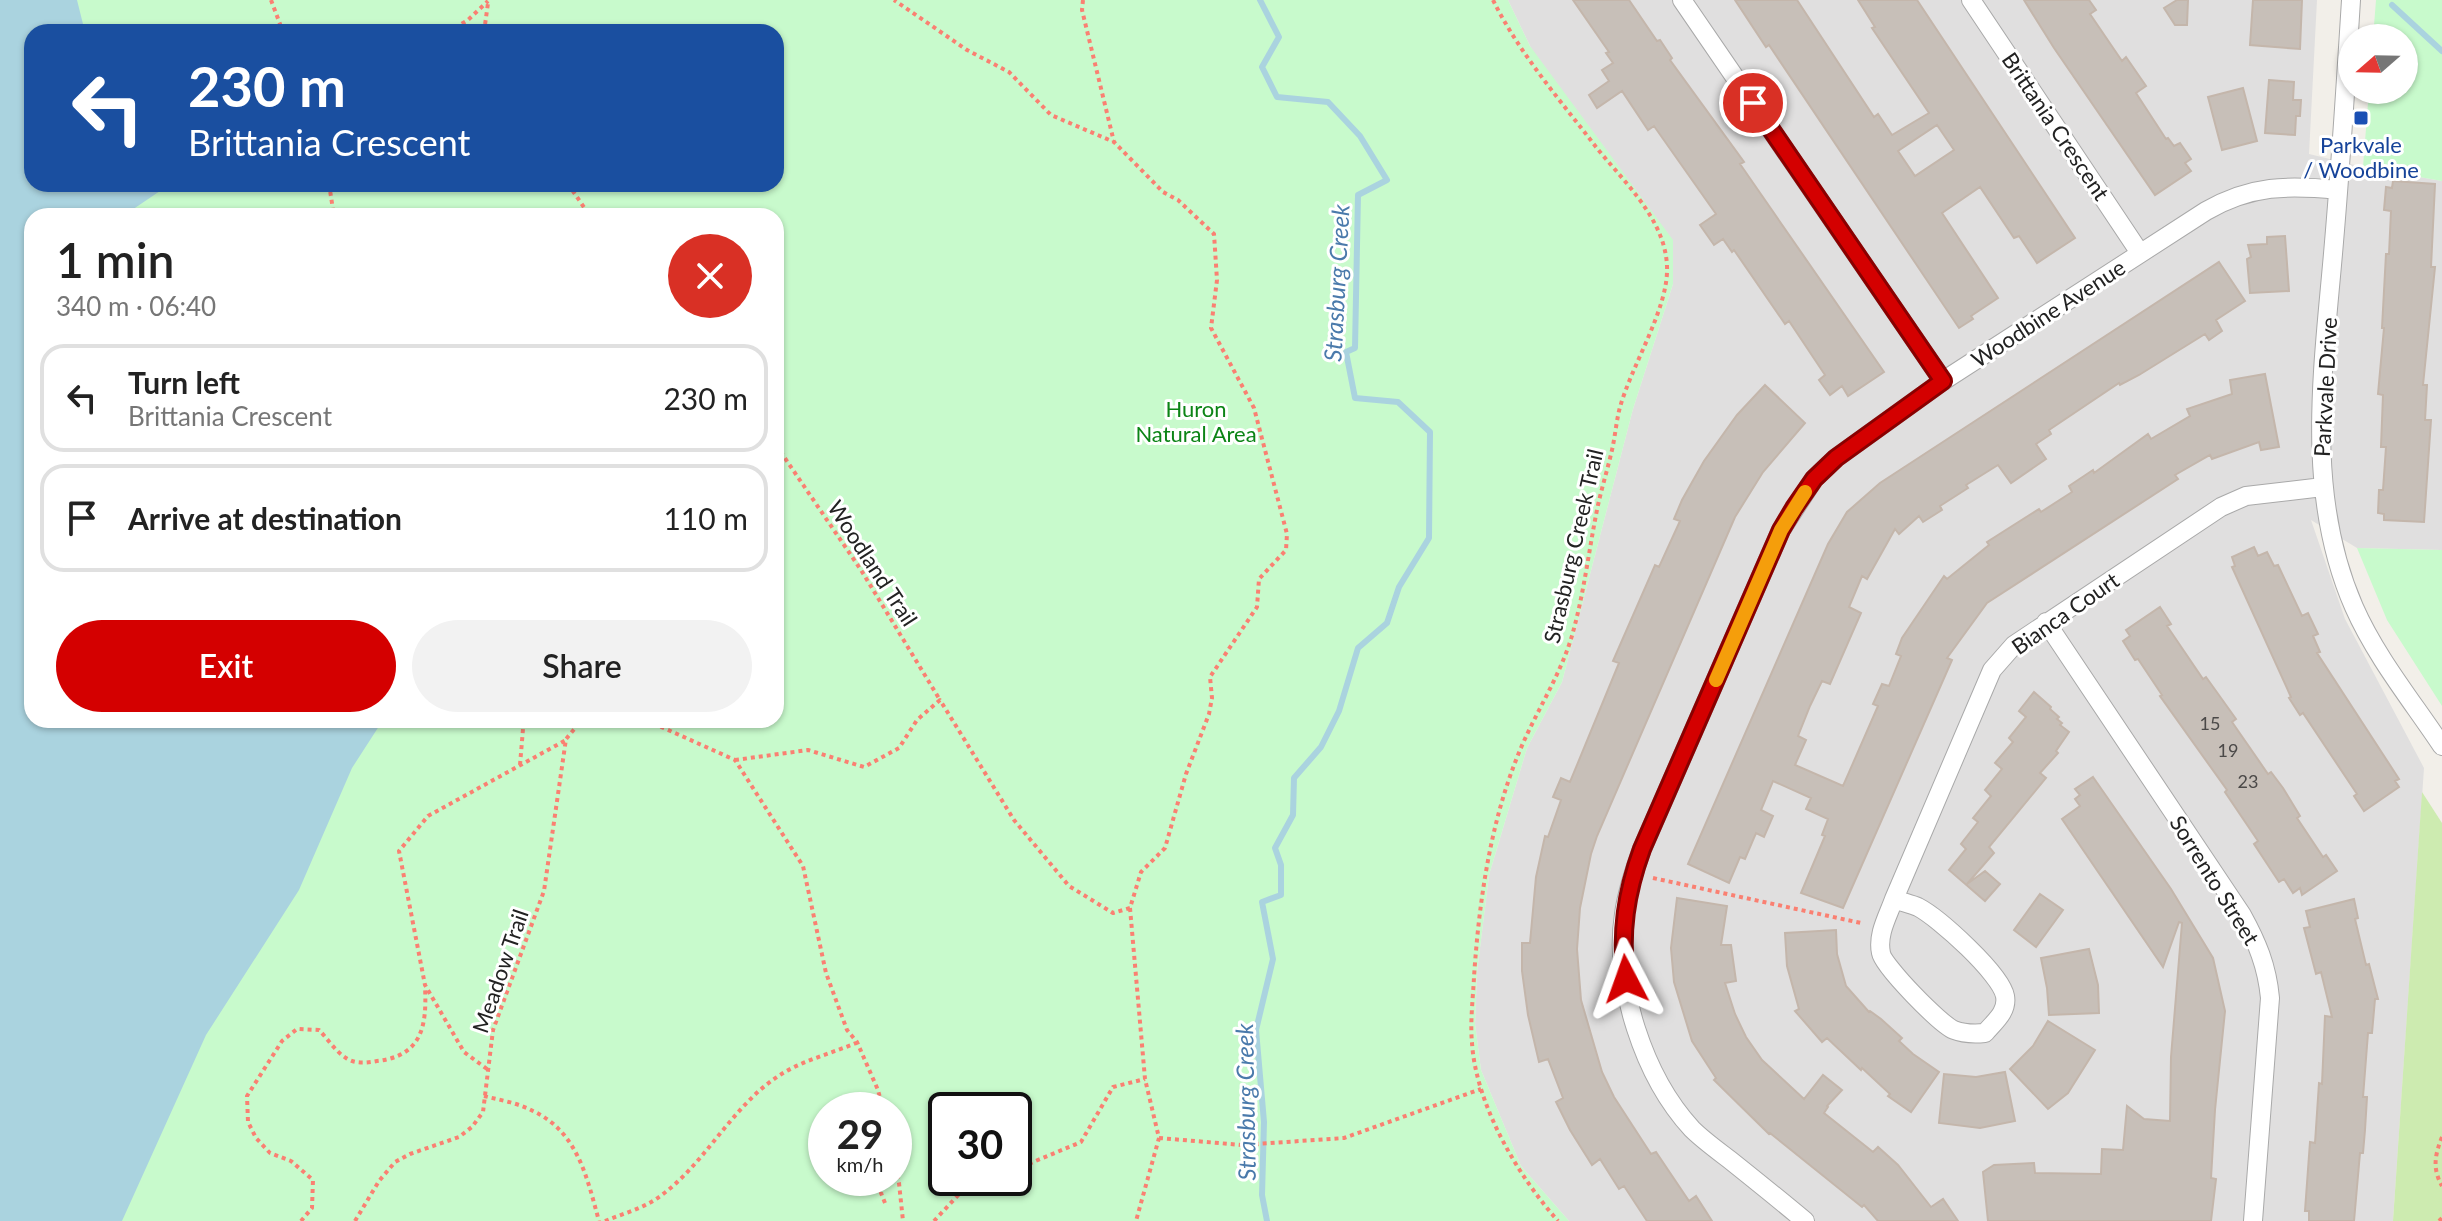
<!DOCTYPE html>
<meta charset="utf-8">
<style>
:root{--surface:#fff;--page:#f2f2f2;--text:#222;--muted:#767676;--line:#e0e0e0;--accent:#d40000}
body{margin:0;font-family:Lato,sans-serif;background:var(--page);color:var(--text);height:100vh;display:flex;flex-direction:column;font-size:30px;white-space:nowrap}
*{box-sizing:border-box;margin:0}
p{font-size:26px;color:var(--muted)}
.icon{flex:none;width:44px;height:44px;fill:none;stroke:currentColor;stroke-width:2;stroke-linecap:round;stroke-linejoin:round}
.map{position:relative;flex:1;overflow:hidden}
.side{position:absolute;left:24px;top:208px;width:760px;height:520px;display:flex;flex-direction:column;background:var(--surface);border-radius:24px;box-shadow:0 2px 6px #0004}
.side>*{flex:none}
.banner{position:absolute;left:24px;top:24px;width:760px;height:168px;border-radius:24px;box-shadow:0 2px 6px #0004;background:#1a4fa0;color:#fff;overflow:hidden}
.needle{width:52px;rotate:250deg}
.buttons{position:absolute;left:2338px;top:24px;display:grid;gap:16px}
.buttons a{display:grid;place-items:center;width:80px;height:80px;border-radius:50%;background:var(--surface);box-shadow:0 2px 6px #0004;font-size:40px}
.speed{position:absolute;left:808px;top:1092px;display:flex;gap:16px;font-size:40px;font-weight:700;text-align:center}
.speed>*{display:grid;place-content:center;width:104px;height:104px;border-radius:50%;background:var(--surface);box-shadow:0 2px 6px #0004;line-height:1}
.speed small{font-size:20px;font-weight:400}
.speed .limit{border:4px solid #111;border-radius:12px;background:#fff;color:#111}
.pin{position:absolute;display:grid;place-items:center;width:68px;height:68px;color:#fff;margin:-34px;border:4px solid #fff;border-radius:50%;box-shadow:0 2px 8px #0007}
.me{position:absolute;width:88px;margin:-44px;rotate:356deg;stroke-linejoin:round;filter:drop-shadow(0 0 6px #0008)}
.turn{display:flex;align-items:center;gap:28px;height:168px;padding:0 32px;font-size:36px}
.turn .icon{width:104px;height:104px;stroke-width:2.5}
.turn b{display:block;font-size:56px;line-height:68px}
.round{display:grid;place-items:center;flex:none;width:84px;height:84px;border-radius:42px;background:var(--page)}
.head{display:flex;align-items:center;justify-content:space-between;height:136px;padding:0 32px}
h1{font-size:48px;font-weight:600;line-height:60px}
.button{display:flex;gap:16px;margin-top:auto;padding:16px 32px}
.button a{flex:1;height:92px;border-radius:48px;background:var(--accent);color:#fff;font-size:32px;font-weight:600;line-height:92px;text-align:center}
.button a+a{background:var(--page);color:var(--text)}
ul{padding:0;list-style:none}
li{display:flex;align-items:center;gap:24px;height:108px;margin:0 16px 12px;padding:0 16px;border:4px solid var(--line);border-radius:24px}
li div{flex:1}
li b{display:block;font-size:30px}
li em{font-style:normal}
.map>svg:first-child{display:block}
</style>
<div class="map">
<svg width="2442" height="1221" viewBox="0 0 2442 1221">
<rect width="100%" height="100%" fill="#f2efe9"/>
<!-- residential -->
<path fill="#e0dfdf" d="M 1508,0 L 2317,0 L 2309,154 L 2363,167 L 2442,181 L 2442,550 L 2357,548 L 2311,520 L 2345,619 L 2424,768 L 2393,1221 L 1569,1221 L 1521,1166 L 1481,1070 L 1475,1024 L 1477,972 L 1489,875 L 1527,748 L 1562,682 L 1633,409 L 1673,284 L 1530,46 Z"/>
<!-- grass -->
<path fill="#cdebb0" d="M 2422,792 L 2442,823 L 2442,1221 L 2393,1221 Z"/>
<!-- park -->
<path fill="#c8facc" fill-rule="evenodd" d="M 0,0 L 1508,0 L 1530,46 L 1673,240 L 1673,284 L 1633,409 L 1562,682 L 1527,748 L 1489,875 L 1477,972 L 1475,1024 L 1481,1070 L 1521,1166 L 1569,1221 L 0,1221 ZM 32,32 L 776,32 L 776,184 L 32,184 ZM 32,216 L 776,216 L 776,720 L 32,720 ZM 826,1110 L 894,1110 L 894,1178 L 826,1178 ZM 946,1110 L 1014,1110 L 1014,1178 L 946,1178 Z
M 2376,0 L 2442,0 L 2442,181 L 2363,167 L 2369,90 L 2404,90 L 2404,38 L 2373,38 Z
M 2357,548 L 2442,550 L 2442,706 L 2387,620 Z"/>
<!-- water -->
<path fill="#aad3df" d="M 0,0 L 77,0 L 85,32 L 32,32 L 32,184 L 161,184 L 163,189 L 123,216 L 32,216 L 32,720 L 383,720 L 352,768 L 299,890 L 206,1035 L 122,1221 L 0,1221 Z"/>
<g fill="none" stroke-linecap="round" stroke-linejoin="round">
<!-- stream -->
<path stroke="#aad3df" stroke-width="6" d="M 1260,0 L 1279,37 L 1262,67 L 1277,97 L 1328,102 L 1360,136 L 1387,180 L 1358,195 L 1355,348 L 1346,352 L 1355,398 L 1398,402 L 1430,432 L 1429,538 L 1399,587 L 1387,623 L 1358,648 L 1339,711 L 1321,747 L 1294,778 L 1293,815 L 1275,848 L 1281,865 L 1281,895 L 1262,902 L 1273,959 L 1256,1030 L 1264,1122 L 1262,1195 L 1267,1221
M 2392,5 L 2442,51"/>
</g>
<!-- building -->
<path fill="#c7bfb8" stroke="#c4b6ab" stroke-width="2" fill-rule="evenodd" d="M 1573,0 L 1629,0 L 1657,41 L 1660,40 L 1672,58 L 1670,60 L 1744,162 L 1740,164 L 1884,372 L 1848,396 L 1842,386 L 1830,395 L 1819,380 L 1825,375 L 1789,321 L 1785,324 L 1734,250 L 1732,252 L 1723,239 L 1714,245 L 1700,225 L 1716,214 L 1654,126 L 1648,130 L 1622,91 L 1597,108 L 1589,95 L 1609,81 L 1602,70 L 1613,63 L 1606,53 L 1609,52 Z
M 1735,0 L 1797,0 L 1874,117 L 1878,114 L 1892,135 L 1929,113 L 1872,28 L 1875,27 L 1858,0 L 1917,0 L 2075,238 L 2037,263 L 2019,236 L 2014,238 L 1980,187 L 1942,213 L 1998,298 L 1971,316 L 1973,319 L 1959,328 L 1769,45 L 1766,47 ZM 1937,125 L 1954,150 L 1915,176 L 1898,151 Z
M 2024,0 L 2089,0 L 2096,10 L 2090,14 L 2122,61 L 2126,57 L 2146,86 L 2136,93 L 2166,139 L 2168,138 L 2174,146 L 2180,143 L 2191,159 L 2185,163 L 2191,171 L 2155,195 L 2054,48 Z
M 2177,0 L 2188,0 L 2187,25 L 2175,25 L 2164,8 Z
M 2253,0 L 2302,0 L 2300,49 L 2250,45 Z
M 2269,80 L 2294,82 L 2293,100 L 2301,100 L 2300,116 L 2296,116 L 2295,135 L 2265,133 Z
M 2243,88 L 2257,141 L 2222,150 L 2208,97 Z
M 2393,181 L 2435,184 L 2431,267 L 2435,267 L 2423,385 L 2427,385 L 2425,420 L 2431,420 L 2424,522 L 2384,520 L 2384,514 L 2378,513 L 2379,490 L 2383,490 L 2386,447 L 2381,447 L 2383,395 L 2378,394 L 2384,328 L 2382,328 L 2386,254 L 2389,254 L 2391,211 L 2384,210 L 2386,187 L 2392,188 Z
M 2285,236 L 2289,291 L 2250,293 L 2247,259 L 2251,257 L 2248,245 L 2267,244 L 2267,237 Z
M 2219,262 L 2245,301 L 2216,320 L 2222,331 L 2209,340 L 2205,334 L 2139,375 L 2120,385 L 2119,383 L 2049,430 L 2051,434 L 2036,444 L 2046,459 L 2011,483 L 1998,465 L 1966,485 L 1968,488 L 1940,506 L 1942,510 L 1923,522 L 1919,516 L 1899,534 L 1895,529 L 1867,579 L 1862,576 L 1849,607 L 1861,613 L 1830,684 L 1822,681 L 1810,706 L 1798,736 L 1806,740 L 1795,765 L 1843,786 L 1878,706 L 1873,704 L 1882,684 L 1889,686 L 1901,656 L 1896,654 L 1902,638 L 1944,576 L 1947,579 L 1989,545 L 1987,542 L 2039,509 L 2041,512 L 2072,492 L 2069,486 L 2093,470 L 2094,473 L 2148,434 L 2151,439 L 2190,416 L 2187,409 L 2232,394 L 2230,380 L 2265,374 L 2279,447 L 2261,450 L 2259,442 L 2212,459 L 2210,455 L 2175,475 L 2178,479 L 1987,603 L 1947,658 L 1952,660 L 1843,908 L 1801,893 L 1825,836 L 1822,835 L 1828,819 L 1806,809 L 1811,798 L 1773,781 L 1761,810 L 1773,816 L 1764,837 L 1756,833 L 1745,859 L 1740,857 L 1729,883 L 1688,864 L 1828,544 L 1847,512 L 1880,483 Z
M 1765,385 L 1805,423 L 1763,472 L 1735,517 L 1597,836 L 1591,854 L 1580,908 L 1577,949 L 1581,1000 L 1602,1072 L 1614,1097 L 1651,1154 L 1656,1152 L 1689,1201 L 1696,1196 L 1712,1221 L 1647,1221 L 1624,1186 L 1619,1189 L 1600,1159 L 1592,1165 L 1570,1130 L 1556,1102 L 1563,1098 L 1548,1059 L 1539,1062 L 1528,1015 L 1522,971 L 1522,943 L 1530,943 L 1536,877 L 1545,836 L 1548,837 L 1561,800 L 1553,797 L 1561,778 L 1570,782 L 1619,663 L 1613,661 L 1655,565 L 1659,567 L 1680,521 L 1674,519 L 1682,500 L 1704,461 L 1737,415 Z
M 2254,547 L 2258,556 L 2267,552 L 2274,566 L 2278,565 L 2302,616 L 2308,613 L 2318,634 L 2313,636 L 2320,652 L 2317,653 L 2399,779 L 2395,781 L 2399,787 L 2364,811 L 2354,796 L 2357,794 L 2303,713 L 2300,715 L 2289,698 L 2291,697 L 2232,567 L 2235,566 L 2232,557 Z
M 2160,607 L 2171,624 L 2167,626 L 2203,679 L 2206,677 L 2236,719 L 2232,722 L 2268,774 L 2271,772 L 2283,788 L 2300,816 L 2297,818 L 2323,857 L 2326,855 L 2337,871 L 2302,895 L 2300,888 L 2293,893 L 2284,879 L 2279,882 L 2254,844 L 2258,841 L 2225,792 L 2227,790 L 2160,696 L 2162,695 L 2138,659 L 2135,660 L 2123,641 L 2130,636 L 2126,630 Z
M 2034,692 L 2051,707 L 2050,709 L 2059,717 L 2057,719 L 2062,723 L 2060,725 L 2069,732 L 2056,751 L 2058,753 L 2040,773 L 2046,778 L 1989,847 L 1994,853 L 1967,884 L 1985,871 L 2000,884 L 1985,901 L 1949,870 L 1966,849 L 1961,844 L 1978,822 L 1973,818 L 1991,796 L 1985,790 L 2002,769 L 1995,763 L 2013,742 L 2009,738 L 2026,717 L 2019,711 Z
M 2093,777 L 2171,889 L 2213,958 L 2225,1011 L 2215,1110 L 2211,1178 L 2216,1179 L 2211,1221 L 1988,1221 L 1983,1172 L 1994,1165 L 2034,1163 L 2035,1173 L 2101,1174 L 2102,1149 L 2123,1150 L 2127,1106 L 2144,1119 L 2170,1121 L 2171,1057 L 2182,923 L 2179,922 L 2163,967 L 2062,819 L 2080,806 L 2075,799 L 2080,795 L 2075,789 Z
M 2040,894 L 2063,910 L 2036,947 L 2014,930 Z
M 1677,898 L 1727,906 L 1721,945 L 1731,945 L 1736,981 L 1725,983 L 1735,1014 L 1746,1037 L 1762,1060 L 1804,1099 L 1823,1075 L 1842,1090 L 1827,1106 L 1828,1107 L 1824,1113 L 1873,1152 L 1878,1147 L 1898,1165 L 1931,1207 L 1943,1199 L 1958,1221 L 1878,1221 L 1864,1205 L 1862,1207 L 1770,1133 L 1769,1134 L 1714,1080 L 1716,1078 L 1692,1041 L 1674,982 L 1671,948 Z
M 2354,899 L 2358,918 L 2355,919 L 2366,965 L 2369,964 L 2378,999 L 2375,999 L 2372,1033 L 2368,1033 L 2363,1097 L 2367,1097 L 2365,1130 L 2363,1153 L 2360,1153 L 2354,1221 L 2309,1221 L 2309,1211 L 2305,1211 L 2310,1142 L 2315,1143 L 2319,1083 L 2322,1084 L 2325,1016 L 2332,1017 L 2321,972 L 2316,974 L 2304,928 L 2310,927 L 2306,911 Z
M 1836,930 L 1837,954 L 1846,986 L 1869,1012 L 1870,1011 L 1881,1019 L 1902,1038 L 1899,1041 L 1913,1054 L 1939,1072 L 1911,1112 L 1888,1096 L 1890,1094 L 1862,1068 L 1861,1070 L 1827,1038 L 1822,1042 L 1795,1011 L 1799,1009 L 1787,966 L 1785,933 Z
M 2089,949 L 2098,985 L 2099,1013 L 2049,1015 L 2047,988 L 2041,958 Z
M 2048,1021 L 2095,1050 L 2068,1093 L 2048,1109 L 2010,1069 L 2033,1046 Z
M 2005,1072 L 2015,1121 L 1980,1128 L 1939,1123 L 1944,1074 L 1976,1077 Z"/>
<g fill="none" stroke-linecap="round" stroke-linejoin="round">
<defs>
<path id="street" d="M 1682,0 L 1943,381
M 1971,0 L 2140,253
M 2351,0 C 2346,81 2341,161 2334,242 C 2324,364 2303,491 2354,607 C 2376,657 2412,701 2442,746
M 2046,622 L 2242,915 C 2257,942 2267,966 2270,998 L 2253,1221
M 1894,899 C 1902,902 1911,904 1918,907 C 1939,918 2001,974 2005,996 C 2008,1012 1994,1022 1985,1033 C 1974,1034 1964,1034 1954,1030 C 1941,1025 1883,966 1881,953 C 1877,934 1888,916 1894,899 L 1992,670 L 2014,645 L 2221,507 L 2246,496 L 2323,487
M 1805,1221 C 1780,1200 1755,1180 1730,1160 C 1717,1150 1703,1140 1692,1129 C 1644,1077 1613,984 1624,914 C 1627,892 1634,871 1642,849 L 1781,530 L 1814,479 L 1836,458 L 1943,381 L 2206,211 C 2251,185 2288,185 2338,190"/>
</defs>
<!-- street casing -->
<use href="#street" stroke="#a9a9a9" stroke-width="20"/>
<!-- path -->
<path stroke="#fa8072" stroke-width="4" stroke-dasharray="4 4" stroke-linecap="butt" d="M 271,0 L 283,32
M 1083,0 L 1082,10 L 1114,142
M 1493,0 C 1519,53 1560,100 1596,147 C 1624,182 1665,219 1667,266 C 1669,309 1630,367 1619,411 C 1616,424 1615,437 1612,450 C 1607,472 1600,493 1596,515 C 1588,556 1583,599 1571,639 C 1558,680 1534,715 1518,755 C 1490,824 1479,902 1474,977 C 1473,998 1470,1022 1472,1043 C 1476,1105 1518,1176 1558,1221
M 448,32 L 468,20 L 488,1
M 484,32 L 488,3
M 329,184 L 334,216
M 568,184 L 590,216
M 776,445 L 861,570 L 940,700
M 646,720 L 735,760 L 803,866 L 826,973 L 847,1030 L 857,1042 L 878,1090 L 883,1110
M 735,760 L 808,750 L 864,767 L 899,748 L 917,720 L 940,700 L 1014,820 L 1069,886 L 1113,913 L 1130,908 L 1141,872 L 1165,848 L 1186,774 L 1209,714 L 1212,698 L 1210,677 L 1257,607 L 1259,579 L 1286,550 L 1287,534 L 1254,408 L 1211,328 L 1217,280 L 1214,234 L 1178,200 L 1163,192 L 1114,142 L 1051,115 L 1009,72 L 967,50 L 894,0
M 520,765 L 523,729 L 527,720
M 1653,878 L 1861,923
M 1130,908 L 1145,1079 L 1159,1138 L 1136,1221
M 487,1069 L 464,1052 L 425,985 L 399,851 L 428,816 L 566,740
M 484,1096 C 500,1100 518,1103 533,1111 C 578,1132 587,1178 599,1221
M 2442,1137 C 2435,1155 2432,1168 2442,1186
M 1159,1138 L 1242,1145 L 1344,1138 L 1481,1089
M 894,1159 L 899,1183 L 903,1221
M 1014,1170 L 1081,1142 L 1113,1087 L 1145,1079
M 885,1203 L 881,1193 L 885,1183 L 893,1178
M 301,1221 L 312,1208 L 313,1180 L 291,1161 L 270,1153 L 256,1138 L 248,1122 L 247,1096 L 282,1041 L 297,1029 L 319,1030 C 327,1038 336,1052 346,1058 C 355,1064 366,1063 377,1061 C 422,1056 427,1026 425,987
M 355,1221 L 379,1181 L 395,1162 L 410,1154 L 459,1137 L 472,1127 L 483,1112 L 493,1030 L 544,891 L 566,739 L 582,720
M 605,1221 C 622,1214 641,1209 656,1199 C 703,1168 730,1108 777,1077 C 800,1061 830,1054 856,1043
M 934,1221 L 962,1191 L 994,1178
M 2439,1221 L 2442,1218"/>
<!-- street -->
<use href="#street" stroke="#fff" stroke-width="18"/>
</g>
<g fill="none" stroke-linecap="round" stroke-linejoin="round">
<defs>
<path id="route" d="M 1626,979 C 1620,933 1626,893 1642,849 L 1781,530 L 1794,508 L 1814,479 L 1836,458 L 1943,381 L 1753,103"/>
</defs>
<!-- route casing -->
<use href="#route" stroke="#8a0000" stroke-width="20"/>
<!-- route -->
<use href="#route" stroke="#d40000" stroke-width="14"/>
<!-- slow -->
<path stroke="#f59e0b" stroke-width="14" d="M 1716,680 L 1781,530 L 1805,492"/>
</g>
<!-- markers -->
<rect fill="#1a4fb4" stroke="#fff" stroke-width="3" x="2353" y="110" width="16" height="16" rx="4"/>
<g text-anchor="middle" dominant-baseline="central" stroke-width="6" stroke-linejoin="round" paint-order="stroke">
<!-- number labels -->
<g font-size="18" fill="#4b4948">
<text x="2210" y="723">15</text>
<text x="2228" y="750">19</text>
<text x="2248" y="781">23</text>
</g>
<!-- street labels -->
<g font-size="22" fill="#222" stroke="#fff">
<text transform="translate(2056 126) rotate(56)">Brittania Crescent</text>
<text transform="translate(2048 313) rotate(-33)">Woodbine Avenue</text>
<text transform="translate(2325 387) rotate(-87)">Parkvale Drive</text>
<text transform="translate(1573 546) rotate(-77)">Strasburg Creek Trail</text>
<text transform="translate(873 563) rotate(57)">Woodland Trail</text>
<text transform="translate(2065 613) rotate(-35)">Bianca Court</text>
<text transform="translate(2215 880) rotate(58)">Sorrento Street</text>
<text transform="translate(500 971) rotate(-71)">Meadow Trail</text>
</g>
<!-- transit labels -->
<g font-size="22" fill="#164399" stroke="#fff">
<text x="2361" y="144">Parkvale<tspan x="2361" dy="25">/ Woodbine</tspan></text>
</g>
<!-- park labels -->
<g font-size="22" fill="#0c8416" stroke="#fff">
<text x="1196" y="408">Huron<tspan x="1196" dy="25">Natural Area</tspan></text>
</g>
<!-- water labels -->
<g font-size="24" font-style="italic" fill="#4a7aab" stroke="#fff">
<text transform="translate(1336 283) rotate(-87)">Strasburg Creek</text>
<text transform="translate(1245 1102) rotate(-91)">Strasburg Creek</text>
</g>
</g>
</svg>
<div class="buttons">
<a><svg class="needle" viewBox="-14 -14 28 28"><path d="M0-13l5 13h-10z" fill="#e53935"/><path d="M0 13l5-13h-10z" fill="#767676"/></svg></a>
</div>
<div class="speed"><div>29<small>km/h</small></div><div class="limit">30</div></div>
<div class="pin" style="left:1753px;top:103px;background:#d93025"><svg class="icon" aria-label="arrive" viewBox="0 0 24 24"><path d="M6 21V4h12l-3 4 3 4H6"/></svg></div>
<svg class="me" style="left:1626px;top:979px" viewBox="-20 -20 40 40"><path d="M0-17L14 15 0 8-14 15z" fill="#d40000" stroke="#fff" stroke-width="4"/></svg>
<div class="banner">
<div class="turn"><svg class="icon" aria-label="left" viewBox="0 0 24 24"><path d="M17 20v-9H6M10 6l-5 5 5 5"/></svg><div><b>230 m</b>Brittania Crescent</div></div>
</div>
<section class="side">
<div class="head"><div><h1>1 min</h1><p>340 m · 06:40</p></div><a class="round" style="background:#d93025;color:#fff"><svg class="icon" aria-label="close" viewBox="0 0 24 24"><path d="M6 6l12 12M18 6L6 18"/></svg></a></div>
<ul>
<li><svg class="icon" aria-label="left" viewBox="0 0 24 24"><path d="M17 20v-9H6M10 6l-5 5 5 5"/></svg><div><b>Turn left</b><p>Brittania Crescent</p></div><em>230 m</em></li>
<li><svg class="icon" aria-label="arrive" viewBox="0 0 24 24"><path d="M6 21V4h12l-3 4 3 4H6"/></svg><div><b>Arrive at destination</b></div><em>110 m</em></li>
</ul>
<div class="button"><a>Exit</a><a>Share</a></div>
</section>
</div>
